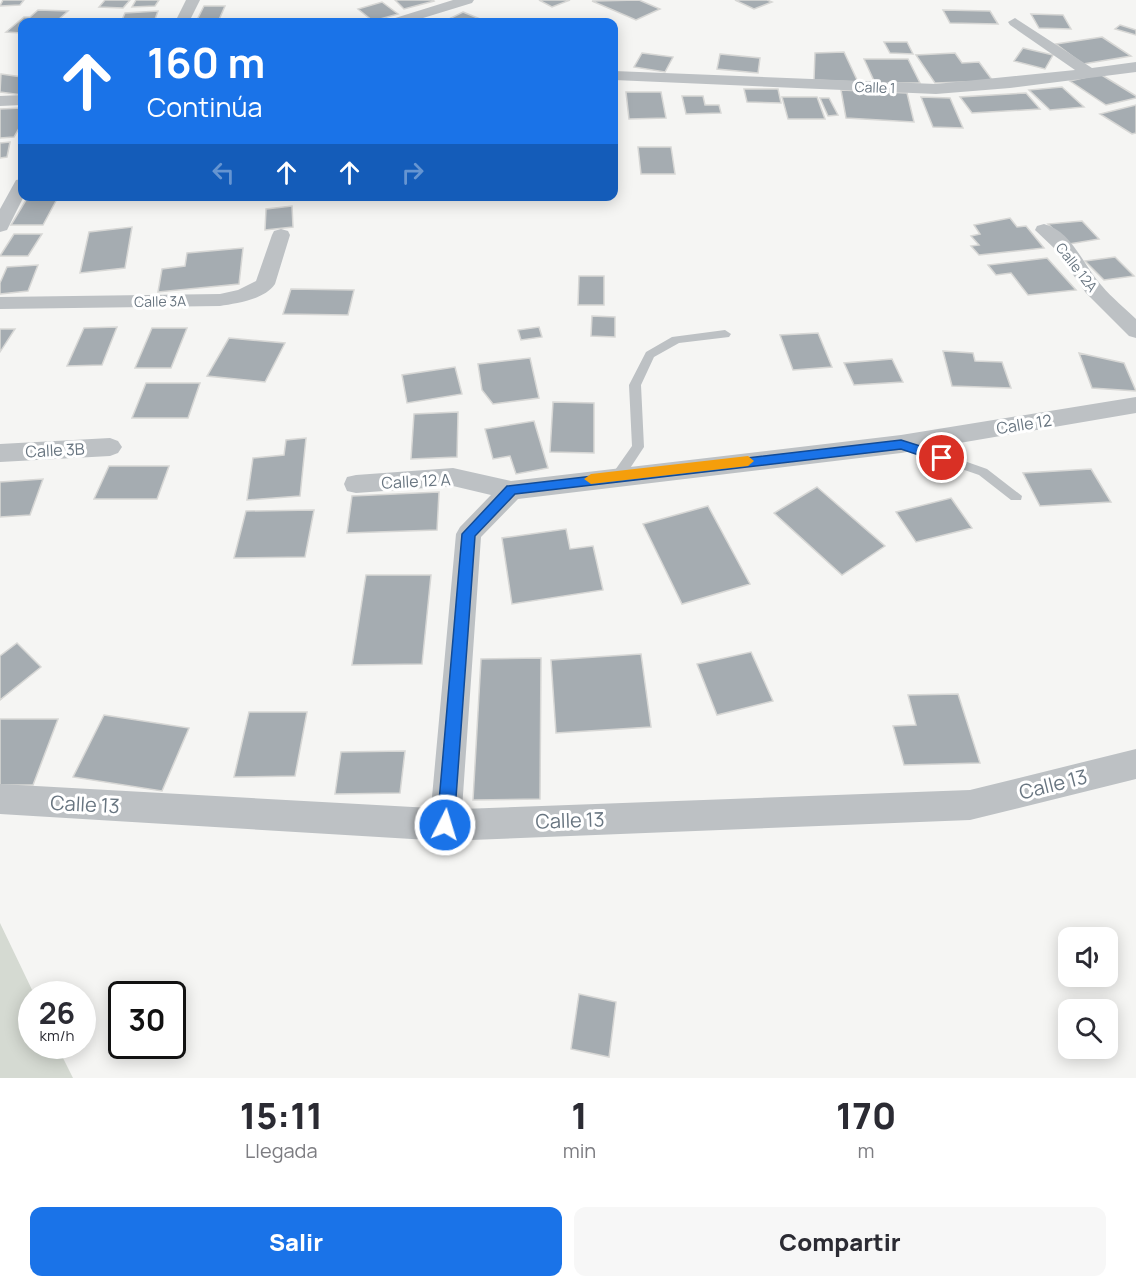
<!DOCTYPE html>
<html lang="es">
<meta charset="utf-8">
<style>
:root{--surface:#fff;--page:#f7f7f7;--text:#2b2b33;--muted:#7c7c81;--accent:#1a73e8}
body{margin:0;font-family:Manrope,sans-serif;background:var(--page);color:var(--text);height:100vh;display:flex;flex-direction:column;font-size:22px;white-space:nowrap}
*{box-sizing:border-box;margin:0}
p{font-size:20px;color:var(--muted)}
.icon{flex:none;width:33px;height:33px;fill:none;stroke:currentColor;stroke-width:2;stroke-linecap:round;stroke-linejoin:round}
.map{position:relative;height:1078px;overflow:hidden}
.sheet{display:flex;flex-direction:column;background:var(--surface);flex:1}
.sheet>*{flex:none}
.top-card{position:absolute;left:18px;top:18px;width:600px;height:183px;border-radius:12px;box-shadow:0 3px 15px #0003;background:#1a73e8;color:#fff;overflow:hidden}
.tools{position:absolute;left:1058px;top:927px;display:grid;gap:12px}
.tools a{display:grid;place-items:center;width:60px;height:60px;border-radius:12px;background:var(--surface);box-shadow:0 3px 15px #0003;font-size:30px}
.speed{position:absolute;left:18px;top:981px;display:flex;gap:12px;font-size:30px;font-weight:700;text-align:center}
.speed>*{display:grid;place-content:center;width:78px;height:78px;border-radius:50%;background:var(--surface);box-shadow:0 3px 15px #0003;line-height:1}
.speed small{font-size:15px;font-weight:400}
.speed .limit{border:3px solid #111;border-radius:9px;background:#fff;color:#111}
.pin{position:absolute;display:grid;place-items:center;width:51px;height:51px;color:#fff;margin:-26px;border:3px solid #fff;border-radius:50%;box-shadow:0 2px 6px #0007}
.me{position:absolute;width:66px;margin:-33px;rotate:5deg;stroke-linejoin:round;filter:drop-shadow(0 0 4px #0008)}
.turn{display:flex;align-items:center;gap:21px;height:126px;padding:0 30px;font-size:27px}
.turn .icon{width:78px;height:78px;stroke-width:2.5}
.turn b{display:block;font-size:42px;line-height:51px}
.lanes{display:flex;align-items:center;height:57px;padding:0 30px;background:#0003;justify-content:center;gap:30px;direction:ltr}
.lanes .off{opacity:.35}
.eta{display:flex;justify-content:space-evenly;align-items:center;height:102px;text-align:center}
.eta b{font-size:36px;font-weight:800;line-height:42px}
.primary-button{display:flex;gap:12px;margin-top:auto;padding:12px 30px}
.primary-button a{flex:1;height:69px;border-radius:12px;background:var(--accent);color:#fff;font-size:24px;font-weight:800;line-height:69px;text-align:center}
.primary-button a+a{background:var(--page);color:var(--text)}
.map>svg:first-child{display:block}
</style>
<div class="map">
<svg width="1136" height="1078" viewBox="0 0 1136 1078">
<rect width="100%" height="100%" fill="#f5f5f3"/>
<!-- green -->
<path fill="#d5dad2" d="M 0,923 L 34,994 L 32,994 L 32,1046 L 57,1046 L 73,1078 L 0,1078 Z"/>
<!-- building -->
<path fill="#a5acb1" stroke="#d7d7d5" stroke-width="1.5" d="M 3,0 L 24,0 L 20,5 L 0,6 Z
M 105,0 L 130,0 L 123,8 L 99,7 Z
M 136,0 L 159,0 L 155,6 L 132,7 Z
M 395,0 L 433,0 L 434,1 L 404,9 Z
M 539,0 L 570,0 L 552,7 Z
M 639,0 L 660,9 L 636,20 L 592,1 Z
M 735,0 L 767,0 L 772,2 L 754,9 Z
M 382,2 L 398,14 L 373,21 L 358,9 Z
M 204,6 L 225,6 L 218,22 L 196,22 Z
M 38,10 L 68,11 L 58,20 L 22,22 L 22,33 L 6,32 L 24,17 L 30,17 Z
M 943,10 L 990,11 L 998,24 L 950,23 Z
M 158,11 L 154,22 L 121,22 L 125,13 Z
M 463,12 L 485,21 L 445,21 Z
M 1031,14 L 1063,15 L 1071,29 L 1039,28 Z
M 1120,25 L 1136,30 L 1136,35 L 1115,29 Z
M 1102,37 L 1131,56 L 1083,64 L 1056,44 Z
M 884,42 L 907,42 L 913,54 L 890,53 Z
M 1023,48 L 1053,55 L 1045,69 L 1014,61 Z
M 844,52 L 858,82 L 814,80 L 815,53 Z
M 642,53 L 673,57 L 665,72 L 634,67 Z
M 955,53 L 962,63 L 979,62 L 993,81 L 935,83 L 916,55 Z
M 720,54 L 760,58 L 758,73 L 717,69 Z
M 864,59 L 908,59 L 920,83 L 875,83 Z
M 1,74 L 22,77 L 22,95 L 0,92 Z
M 1100,74 L 1136,96 L 1136,98 L 1106,105 L 1070,81 Z
M 1062,87 L 1084,107 L 1050,110 L 1029,90 Z
M 744,89 L 778,89 L 781,103 L 747,102 Z
M 841,90 L 907,93 L 914,122 L 846,118 Z
M 626,92 L 661,92 L 666,118 L 629,119 Z
M 1026,93 L 1040,109 L 972,113 L 960,97 Z
M 682,96 L 703,96 L 705,105 L 719,105 L 721,113 L 686,114 Z
M 782,97 L 817,97 L 825,119 L 788,119 Z
M 921,97 L 950,98 L 963,128 L 933,127 Z
M 820,98 L 829,98 L 838,115 L 828,116 Z
M 1136,105 L 1136,133 L 1132,134 L 1100,114 Z
M 22,108 L 22,123 L 14,137 L 0,138 L 0,109 Z
M 10,142 L 7,157 L 0,158 L 0,143 Z
M 638,147 L 671,147 L 675,174 L 641,174 Z
M 57,199 L 43,225 L 11,225 L 26,200 Z
M 292,206 L 293,227 L 265,230 L 266,209 Z
M 1010,218 L 1017,227 L 1026,226 L 1044,248 L 979,255 L 971,246 L 979,245 L 971,236 L 980,234 L 974,225 Z
M 1082,221 L 1099,239 L 1069,244 L 1048,224 Z
M 132,227 L 125,268 L 80,273 L 89,232 Z
M 14,234 L 42,234 L 28,256 L 0,256 Z
M 243,248 L 239,284 L 158,292 L 162,269 L 185,266 L 187,253 Z
M 1115,257 L 1134,276 L 1104,280 L 1085,261 Z
M 1047,258 L 1076,290 L 1028,295 L 1011,273 L 996,275 L 988,265 Z
M 38,265 L 28,291 L 0,294 L 0,283 L 7,267 Z
M 579,276 L 604,276 L 604,305 L 578,305 Z
M 291,289 L 354,290 L 348,315 L 283,314 Z
M 592,316 L 615,317 L 615,337 L 591,336 Z
M 117,327 L 102,365 L 67,366 L 84,328 Z
M 539,327 L 542,337 L 521,340 L 518,330 Z
M 152,328 L 187,328 L 171,368 L 135,368 Z
M 0,329 L 15,329 L 0,352 Z
M 818,333 L 832,367 L 793,370 L 780,335 Z
M 229,338 L 285,343 L 265,382 L 207,376 Z
M 943,351 L 973,353 L 975,361 L 1002,362 L 1011,388 L 952,386 Z
M 1079,353 L 1124,363 L 1136,391 L 1092,388 Z
M 530,358 L 539,398 L 493,404 L 482,390 L 478,364 Z
M 892,359 L 903,382 L 854,385 L 844,363 Z
M 455,367 L 462,394 L 407,403 L 402,375 Z
M 146,383 L 200,383 L 188,418 L 132,418 Z
M 553,402 L 594,403 L 594,453 L 550,452 Z
M 458,412 L 457,457 L 411,459 L 414,414 Z
M 534,421 L 548,468 L 516,474 L 510,456 L 493,459 L 485,429 Z
M 306,438 L 300,496 L 247,500 L 253,458 L 284,455 L 286,440 Z
M 109,466 L 169,466 L 157,499 L 94,499 Z
M 1091,469 L 1111,502 L 1040,506 L 1023,473 Z
M 43,479 L 30,515 L 0,517 L 0,482 Z
M 817,487 L 885,546 L 842,575 L 774,513 Z
M 439,492 L 437,530 L 347,533 L 352,496 Z
M 951,498 L 972,528 L 916,542 L 896,512 Z
M 708,506 L 750,584 L 682,604 L 643,524 Z
M 314,510 L 305,557 L 234,558 L 246,511 Z
M 566,529 L 570,549 L 593,546 L 603,590 L 512,604 L 502,538 Z
M 366,575 L 431,575 L 422,664 L 352,665 Z
M 17,643 L 41,667 L 0,700 L 0,656 Z
M 751,652 L 773,701 L 717,715 L 697,664 Z
M 641,654 L 651,727 L 556,733 L 551,660 Z
M 541,658 L 540,799 L 473,800 L 481,659 Z
M 958,694 L 980,763 L 904,765 L 893,726 L 916,725 L 908,695 Z
M 249,712 L 307,712 L 295,776 L 234,777 Z
M 104,715 L 189,728 L 162,791 L 73,777 Z
M 0,719 L 58,719 L 33,785 L 0,785 Z
M 405,751 L 400,793 L 335,794 L 341,752 Z
M 579,994 L 616,1002 L 609,1057 L 571,1049 Z"/>
<g fill="none" stroke-linecap="round" stroke-linejoin="round">
<!-- lane -->
<path fill="#bdc1c4" fill-rule="evenodd" d="M 725,330 L 731,334 L 729,337 L 679,343 L 654,357 L 641,385 L 644,447 L 623,479 L 613,479 L 612,476 L 613,473 L 632,446 L 629,385 L 646,352 L 672,337 Z
M 902,439 L 987,469 L 1022,496 L 1021,500 L 1011,500 L 979,475 L 898,447 L 896,444 L 898,441 Z"/>
<!-- street -->
<path fill="#bdc1c4" fill-rule="evenodd" d="M 186,0 L 200,0 L 189,22 L 175,22 Z
M 453,0 L 474,0 L 472,3 L 410,22 L 390,22 L 392,19 Z
M 1015,18 L 1092,68 L 1136,62 L 1136,72 L 1010,88 L 936,94 L 614,80 L 614,71 L 936,84 L 1075,70 L 1010,25 L 1008,22 Z
M 22,95 L 22,105 L 0,106 L 0,96 Z
M 22,179 L 22,196 L 24,196 L 7,230 L 0,232 L 0,209 L 16,180 Z
M 1044,224 C 1072,231 1084,267 1102,286 C 1112,298 1125,308 1136,319 L 1136,338 L 1129,336 L 1086,293 L 1055,249 L 1035,230 L 1037,226 Z
M 281,229 L 288,231 L 290,235 L 275,284 C 264,300 237,303 220,306 L 0,309 L 0,297 L 220,294 L 238,290 L 256,281 L 272,235 L 274,231 Z
M 1136,397 L 1136,413 L 901,453 L 518,499 L 481,537 L 462,809 L 970,790 L 1136,749 L 1136,779 L 970,820 L 445,841 L 0,814 L 0,784 L 431,808 L 456,534 L 460,527 L 491,495 L 453,486 L 356,493 L 347,491 L 344,484 L 347,477 L 356,475 L 453,468 L 511,481 L 901,435 Z
M 110,438 L 118,441 L 122,447 L 118,453 L 110,456 L 0,462 L 0,444 Z"/>
</g>
<!-- route -->
<path fill="#1a73e8" stroke="#114b97" stroke-width="1.5" d="M 901,440 L 946,454 L 948,458 L 942,463 L 901,449 L 515,494 L 475,536 L 454,825 L 451,831 L 445,833 L 439,831 L 437,825 L 462,534 L 507,486 Z"/>
<!-- slow -->
<path fill="#f59e0b" d="M 748,456 L 754,461 L 748,466 L 591,484 L 584,479 L 591,474 Z"/>
<g text-anchor="middle" dominant-baseline="central" stroke-width="6" stroke-linejoin="round" paint-order="stroke">
<!-- far-street labels -->
<g font-size="14" fill="#687580" stroke="#fff">
<text transform="translate(875 87) rotate(2)">Calle 1</text>
<text transform="translate(1077 267) rotate(52)">Calle 12A</text>
<text transform="translate(160 301) rotate(-1)">Calle 3A</text>
</g>
<!-- street labels -->
<g font-size="16" fill="#687580" stroke="#fff">
<text transform="translate(1024 424) rotate(-9)">Calle 12</text>
<text transform="translate(55 450) rotate(-3)">Calle 3B</text>
<text transform="translate(416 481) rotate(-3)">Calle 12 A</text>
</g>
<!-- near-street labels -->
<g font-size="20" fill="#687580" stroke="#fff">
<text transform="translate(1053 784) rotate(-14)">Calle 13</text>
<text transform="translate(85 804) rotate(3)">Calle 13</text>
<text transform="translate(570 820) rotate(-2)">Calle 13</text>
</g>
</g>
</svg>
<div class="tools">
<a><svg class="icon" aria-label="sound" viewBox="0 0 24 24"><path d="M4 9h4l5-4v14l-5-4H4zM17 9q2 3 0 6"/></svg></a>
<a><svg class="icon" aria-label="search" viewBox="0 0 24 24"><circle cx="10" cy="10" r="6"/><path d="M15 15l6 6"/></svg></a>
</div>
<div class="speed"><div>26<small>km/h</small></div><div class="limit">30</div></div>
<div class="pin" style="left:942px;top:458px;background:#d93025"><svg class="icon" aria-label="arrive" viewBox="0 0 24 24"><path d="M6 21V4h12l-3 4 3 4H6"/></svg></div>
<svg class="me" style="left:445px;top:825px" viewBox="-20 -20 40 40"><circle r="17" fill="#1a73e8" stroke="#fff" stroke-width="3"/><path d="M0-11L8 9 0 5-8 9z" fill="#fff"/></svg>
<div class="top-card">
<div class="turn"><svg class="icon" aria-label="ahead" viewBox="0 0 24 24"><path d="M12 20V5M6 11l6-6 6 6"/></svg><div><b>160 m</b>Continúa</div></div>
<div class="lanes"><svg class="icon off" aria-label="left" viewBox="0 0 24 24"><path d="M17 20v-9H6M10 6l-5 5 5 5"/></svg><svg class="icon" aria-label="ahead" viewBox="0 0 24 24"><path d="M12 20V5M6 11l6-6 6 6"/></svg><svg class="icon" aria-label="ahead" viewBox="0 0 24 24"><path d="M12 20V5M6 11l6-6 6 6"/></svg><svg class="icon off" aria-label="right" viewBox="0 0 24 24"><path d="M7 20v-9h11M14 6l5 5-5 5"/></svg></div>
</div>
</div>
<section class="sheet">
<div class="eta">
<div><b>15:11</b><p>Llegada</p></div>
<div><b>1</b><p>min</p></div>
<div><b>170</b><p>m</p></div>
</div>
<div class="primary-button"><a>Salir</a><a>Compartir</a></div>
</section>
